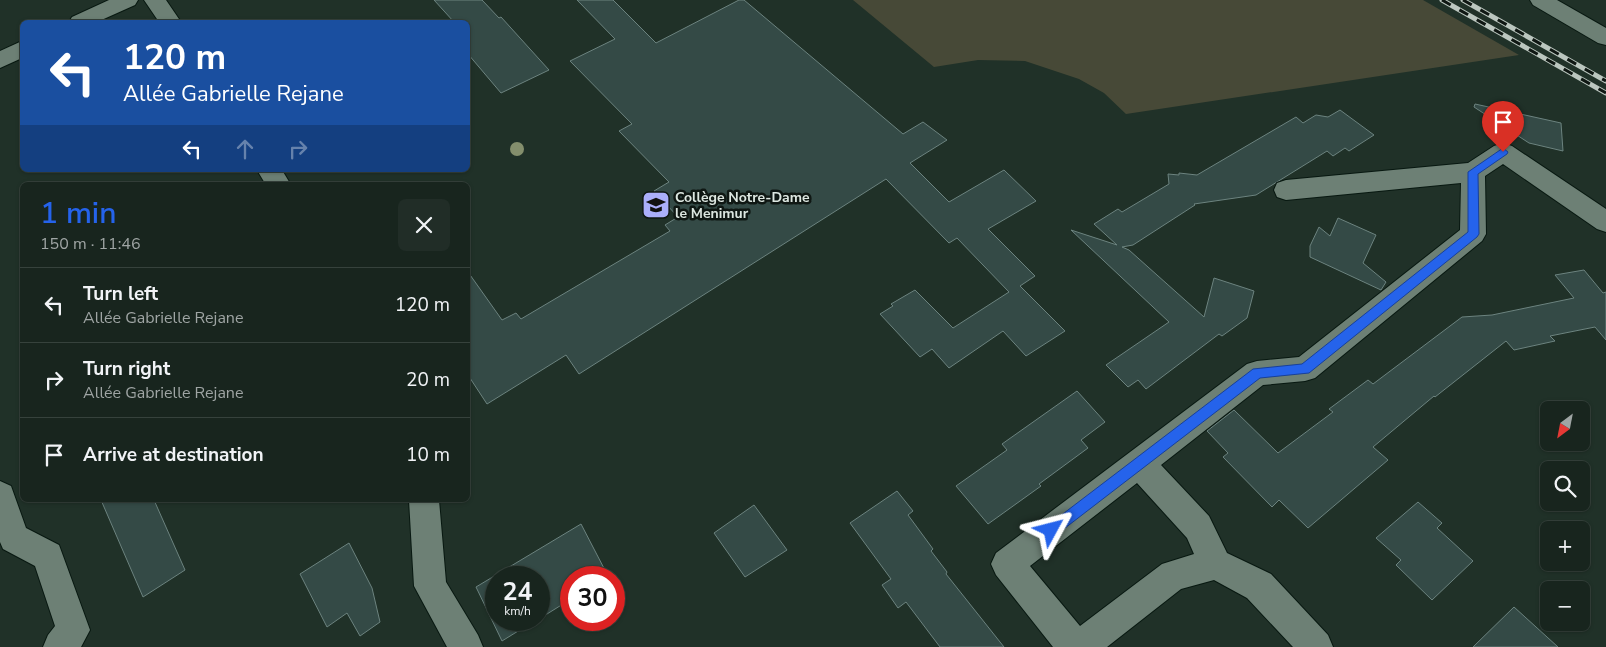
<!DOCTYPE html>
<meta charset="utf-8">
<style>
:root{--surface:#18251e;--page:#212d27;--text:#f1f3f6;--muted:#9fa5a4;--line:#36423c;--accent:#2563eb}
body{margin:0;font-family:"Nunito Sans",sans-serif;background:var(--page);color:var(--text);height:100vh;display:flex;flex-direction:column;font-size:19px;white-space:nowrap}
*{box-sizing:border-box;margin:0}
p{font-size:16px;color:var(--muted)}
.icon{flex:none;width:28px;height:28px;fill:none;stroke:currentColor;stroke-width:2;stroke-linecap:round;stroke-linejoin:round}
.map{position:relative;flex:1;overflow:hidden}
.drawer{position:absolute;left:20px;top:182px;width:450px;height:320px;display:flex;flex-direction:column;background:var(--surface);border-radius:8px;box-shadow:0 1px 4px #0004,0 0 0 1px var(--line)}
.drawer>*{flex:none}
.guide{position:absolute;left:20px;top:20px;width:450px;height:152px;border-radius:8px;box-shadow:0 1px 4px #0004,0 0 0 1px var(--line);background:#1a4fa0;color:#fff;overflow:hidden}
.needle{width:32px;rotate:212deg}
.controls{position:absolute;left:1540px;top:401px;display:grid;gap:10px}
.controls a{display:grid;place-items:center;width:50px;height:50px;border-radius:8px;background:var(--surface);box-shadow:0 1px 4px #0004,0 0 0 1px var(--line);font-size:25px}
.speed{position:absolute;left:485px;top:566px;display:flex;gap:10px;font-size:25px;font-weight:700;text-align:center}
.speed>*{display:grid;place-content:center;width:65px;height:65px;border-radius:50%;background:var(--surface);box-shadow:0 1px 4px #0004,0 0 0 1px var(--line);line-height:1}
.speed small{font-size:12px;font-weight:400}
.speed .limit{border:8px solid #d22;background:#fff;color:#111}
.pin{position:absolute;display:grid;place-items:center;width:42px;height:42px;color:#fff;margin:-51px -21px;border-radius:50% 50% 50% 0;rotate:-45deg;box-shadow:0 0 5px #0007}
.pin .icon{rotate:45deg}
.me{position:absolute;width:55px;margin:-28px;rotate:52deg;stroke-linejoin:round;filter:drop-shadow(0 0 4px #0008)}
.turn{display:flex;align-items:center;gap:18px;height:105px;padding:0 20px;font-size:22px}
.turn .icon{width:65px;height:65px;stroke-width:2.5}
.turn b{display:block;font-size:35px;line-height:42px}
.lanes{display:flex;align-items:center;height:48px;padding:0 20px;background:#0003;justify-content:center;gap:25px;direction:ltr}
.lanes .off{opacity:.35}
.round{display:grid;place-items:center;flex:none;width:52px;height:52px;border-radius:8px;background:var(--page)}
.overview{display:flex;align-items:center;justify-content:space-between;height:85px;padding:0 20px}
h1{font-size:30px;font-weight:600;line-height:38px;color:var(--accent)}
ul{padding:0;list-style:none}
li{display:flex;align-items:center;gap:15px;height:75px;padding:0 20px;border-top:1px solid var(--line)}
li div{flex:1}
li b{display:block;font-size:19px}
li em{font-style:normal}
.map>svg:first-child{display:block}
</style>
<div class="map">
<svg width="1606" height="647" viewBox="0 0 1606 647">
<rect width="100%" height="100%" fill="#203128"/>
<!-- green -->
<path fill="#474937" d="M 853,0 L 1423,0 L 1519,55 L 1126,114 L 1104,93 L 1079,79 L 1025,61 L 978,60 L 934,67 Z"/>
<!-- building -->
<path fill="#344a46" stroke="#6c837f" d="M 434,0 L 482,0 L 499,18 L 501,17 L 549,70 L 501,93 L 468,54 L 468,22 L 454,22 Z
M 577,0 L 613,0 L 656,43 L 739,0 L 744,0 L 903,134 L 923,122 L 947,140 L 910,163 L 949,202 L 1004,170 L 1036,201 L 988,229 L 1035,276 L 1020,286 L 1065,331 L 1026,356 L 1003,331 L 949,368 L 932,349 L 920,357 L 880,314 L 893,306 L 891,304 L 915,290 L 953,328 L 1009,292 L 957,238 L 949,243 L 886,179 L 579,374 L 566,355 L 487,404 L 468,375 L 468,272 L 502,320 L 516,313 L 521,319 L 670,231 L 665,225 L 678,217 L 654,191 L 669,182 L 619,131 L 632,124 L 570,61 L 615,39 Z
M 1475,104 L 1561,123 L 1563,151 L 1529,143 L 1474,107 Z
M 1340,110 L 1374,135 L 1349,151 L 1345,148 L 1333,156 L 1327,151 L 1256,195 L 1194,204 L 1195,205 L 1133,245 L 1122,247 L 1129,250 L 1204,317 L 1214,278 L 1254,291 L 1247,318 L 1222,336 L 1219,334 L 1146,389 L 1138,380 L 1128,387 L 1106,365 L 1169,322 L 1071,230 L 1117,245 L 1094,224 L 1118,209 L 1122,212 L 1169,184 L 1168,174 L 1179,175 L 1179,173 L 1197,175 L 1296,117 L 1303,123 L 1316,115 L 1328,117 Z
M 1338,218 L 1376,235 L 1363,263 L 1386,282 L 1381,290 L 1310,257 L 1310,246 L 1319,227 L 1330,236 Z
M 1584,270 L 1603,293 L 1606,292 L 1606,340 L 1595,327 L 1550,336 L 1555,341 L 1514,350 L 1506,341 L 1435,397 L 1434,396 L 1373,447 L 1388,460 L 1308,528 L 1279,500 L 1272,507 L 1223,457 L 1228,453 L 1207,431 L 1234,410 L 1278,453 L 1333,412 L 1329,409 L 1368,380 L 1373,384 L 1462,317 L 1492,315 L 1574,298 L 1555,275 Z
M 1077,391 L 1105,422 L 1081,440 L 1088,448 L 1039,484 L 1041,486 L 988,524 L 956,486 L 1007,450 L 1002,444 Z
M 897,491 L 913,511 L 908,515 L 933,549 L 931,551 L 947,572 L 946,574 L 1004,647 L 940,647 L 906,602 L 898,608 L 882,585 L 891,579 L 850,523 Z
M 101,500 L 154,500 L 185,570 L 143,597 Z
M 1418,502 L 1442,523 L 1437,528 L 1473,561 L 1432,600 L 1396,565 L 1401,560 L 1376,538 Z
M 754,505 L 787,550 L 745,577 L 714,533 Z
M 581,524 L 608,576 L 605,578 L 571,578 L 571,599 L 539,619 L 539,578 L 496,578 L 496,620 L 536,620 L 502,641 L 476,587 Z
M 349,543 L 372,588 L 380,622 L 360,636 L 347,613 L 327,627 L 300,574 Z
M 1514,607 L 1558,647 L 1473,647 Z"/>
<g fill="none" stroke-linecap="round" stroke-linejoin="round">
<defs>
<path id="street" d="M 109,0 L 138,0 L 135,5 L 97,22 L 69,22 L 72,17 Z
M 144,0 L 166,0 L 181,22 L 159,22 Z
M 22,41 L 22,58 L 0,68 L 0,51 Z
M 1503,143 L 1512,146 L 1606,209 L 1606,232 L 1597,229 L 1503,164 L 1485,176 L 1486,234 L 1482,241 L 1315,378 L 1305,381 L 1263,385 L 1161,465 L 1209,516 L 1227,553 L 1271,574 L 1328,635 L 1333,647 L 1293,647 L 1247,598 L 1214,580 L 1181,589 L 1107,647 L 1053,647 L 996,575 L 991,564 L 996,553 L 1247,364 L 1257,361 L 1299,357 L 1460,230 L 1461,183 L 1286,200 L 1277,197 L 1274,190 L 1277,183 L 1286,180 L 1468,163 L 1494,146 ZM 1137,483 L 1187,538 L 1194,554 L 1162,564 L 1080,626 L 1030,566 Z
M 257,170 L 282,170 L 291,185 L 266,185 Z
M 0,481 L 11,486 L 26,528 L 59,545 L 90,630 L 81,647 L 43,647 L 48,635 L 55,626 L 35,566 L 3,549 L 0,542 Z
M 409,500 L 439,500 L 446,582 L 478,635 L 483,647 L 447,647 L 414,586 Z"/>
<path id="secondary" d="M 1530,0 L 1557,0 L 1606,28 L 1606,45 L 1598,43 L 1533,5 Z"/>
</defs>
<!-- street casing -->
<use href="#street" stroke="#081811" stroke-width="2"/>
<!-- secondary casing -->
<use href="#secondary" stroke="#081811" stroke-width="2"/>
<!-- street -->
<use href="#street" fill="#6d8075" fill-rule="evenodd"/>
<!-- secondary -->
<use href="#secondary" fill="#6d8075" fill-rule="evenodd"/>
<defs>
<path id="rail" d="M 1442,0 L 1606,93
M 1463,0 L 1606,81"/>
</defs>
<!-- rail casing -->
<use href="#rail" stroke="#bbc6bf" stroke-width="5"/>
<!-- rail -->
<use href="#rail" stroke="#0f1713" stroke-width="3" stroke-dasharray="10" stroke-linecap="butt"/>
</g>
<!-- trees -->
<circle fill="#848f6d" cx="517" cy="149" r="7"/>
<!-- route -->
<path fill="#2563eb" stroke="#184099" d="M 1503,148 L 1508,152 L 1507,154 L 1478,174 L 1479,234 L 1477,237 L 1309,373 L 1260,378 L 1056,535 L 1051,536 L 1047,535 L 1045,530 L 1047,526 L 1253,369 L 1302,364 L 1468,232 L 1468,172 Z"/>
<!-- icons -->
<defs>
<symbol id="school-square" viewBox="-11 -11 22 22"><rect x="-9" y="-9" width="18" height="18" rx="4" fill="#abaffb" stroke="#0f1713"/><path d="M0-5L7-2L0 1L-7-2ZM-4 1L0 2.5L4 1V4Q0 6-4 4Z" fill="#111"/></symbol>
</defs>
<g fill-rule="evenodd">
<use href="#school-square" x="640" y="189" width="32" height="32"/>
</g>
<g text-anchor="middle" dominant-baseline="central" stroke-width="5" stroke-linejoin="round" paint-order="stroke">
<!-- poi labels -->
<g font-size="14" font-weight="bold" fill="#dde7e1" stroke="#0f1713" text-anchor="start">
<text x="675" y="197">Collège Notre-Dame<tspan x="675" dy="16">le Menimur</tspan></text>
</g>
</g>
</svg>
<div class="controls">
<a><svg class="needle" viewBox="-14 -14 28 28"><path d="M0-13l5 13h-10z" fill="#e53935"/><path d="M0 13l5-13h-10z" fill="#9fa5a4"/></svg></a>
<a><svg class="icon" aria-label="search" viewBox="0 0 24 24"><circle cx="10" cy="10" r="6"/><path d="M15 15l6 6"/></svg></a>
<a>+</a>
<a>−</a>
</div>
<div class="speed"><div>24<small>km/h</small></div><div class="limit">30</div></div>
<div class="pin" style="left:1503px;top:152px;background:#d93025"><svg class="icon" aria-label="arrive" viewBox="0 0 24 24"><path d="M6 21V4h12l-3 4 3 4H6"/></svg></div>
<svg class="me" style="left:1051px;top:530px" viewBox="-20 -20 40 40"><path d="M0-17L14 15 0 8-14 15z" fill="#2563eb" stroke="#fff" stroke-width="4"/></svg>
<div class="guide">
<div class="turn"><svg class="icon" aria-label="left" viewBox="0 0 24 24"><path d="M17 20v-9H6M10 6l-5 5 5 5"/></svg><div><b>120 m</b>Allée Gabrielle Rejane</div></div>
<div class="lanes"><svg class="icon" aria-label="left" viewBox="0 0 24 24"><path d="M17 20v-9H6M10 6l-5 5 5 5"/></svg><svg class="icon off" aria-label="ahead" viewBox="0 0 24 24"><path d="M12 20V5M6 11l6-6 6 6"/></svg><svg class="icon off" aria-label="right" viewBox="0 0 24 24"><path d="M7 20v-9h11M14 6l5 5-5 5"/></svg></div>
</div>
<section class="drawer">
<div class="overview"><div><h1>1 min</h1><p>150 m · 11:46</p></div><a class="round"><svg class="icon" aria-label="close" viewBox="0 0 24 24"><path d="M6 6l12 12M18 6L6 18"/></svg></a></div>
<ul>
<li><svg class="icon" aria-label="left" viewBox="0 0 24 24"><path d="M17 20v-9H6M10 6l-5 5 5 5"/></svg><div><b>Turn left</b><p>Allée Gabrielle Rejane</p></div><em>120 m</em></li>
<li><svg class="icon" aria-label="right" viewBox="0 0 24 24"><path d="M7 20v-9h11M14 6l5 5-5 5"/></svg><div><b>Turn right</b><p>Allée Gabrielle Rejane</p></div><em>20 m</em></li>
<li><svg class="icon" aria-label="arrive" viewBox="0 0 24 24"><path d="M6 21V4h12l-3 4 3 4H6"/></svg><div><b>Arrive at destination</b></div><em>10 m</em></li>
</ul>
</section>
</div>
